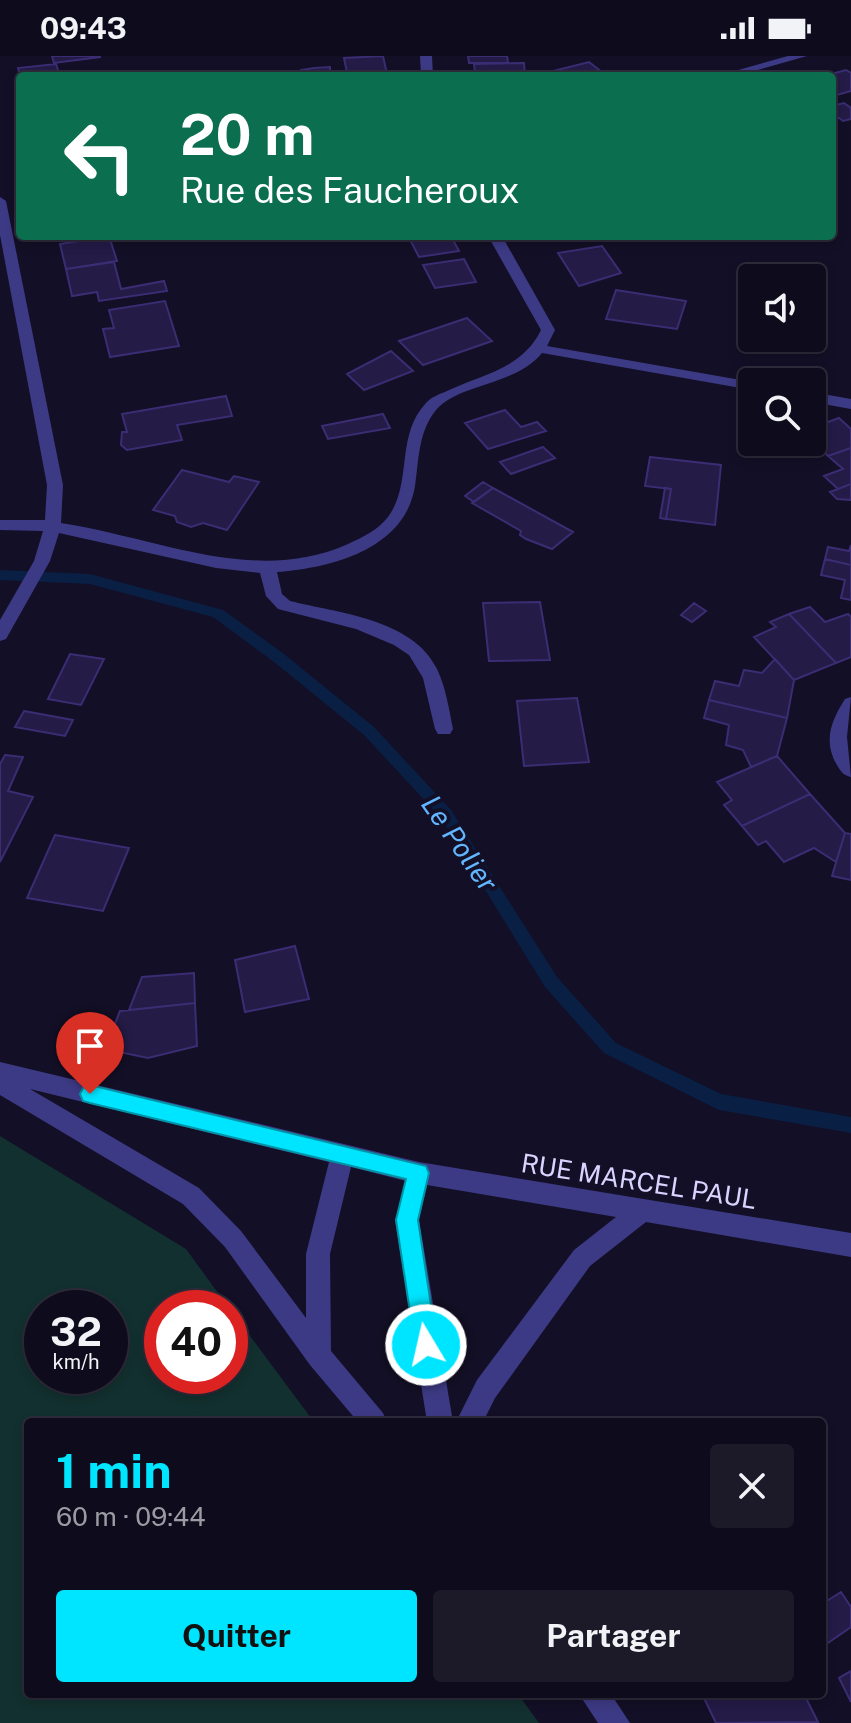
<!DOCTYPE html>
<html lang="fr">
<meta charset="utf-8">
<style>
:root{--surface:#0e0b1c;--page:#1c1929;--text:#f1f3f6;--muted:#9b9ba3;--line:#2e2b3b;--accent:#00e5ff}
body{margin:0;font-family:"Public Sans",sans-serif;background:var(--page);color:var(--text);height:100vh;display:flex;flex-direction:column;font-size:30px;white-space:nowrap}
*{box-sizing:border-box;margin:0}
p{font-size:26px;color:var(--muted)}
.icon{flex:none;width:44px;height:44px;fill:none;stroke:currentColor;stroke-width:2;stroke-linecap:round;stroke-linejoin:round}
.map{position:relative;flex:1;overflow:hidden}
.panel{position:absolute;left:24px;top:1362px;width:802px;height:280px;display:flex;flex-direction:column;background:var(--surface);border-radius:8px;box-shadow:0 4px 12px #0003,0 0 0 2px var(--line)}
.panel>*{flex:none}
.banner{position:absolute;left:16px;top:16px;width:820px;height:168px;border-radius:8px;box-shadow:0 4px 12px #0003,0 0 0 2px var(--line);background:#0b6e4f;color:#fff;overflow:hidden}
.controls{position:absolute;left:738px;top:208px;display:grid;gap:16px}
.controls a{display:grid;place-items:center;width:88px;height:88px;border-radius:8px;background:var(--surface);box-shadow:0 4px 12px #0003,0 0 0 2px var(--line);font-size:40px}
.speed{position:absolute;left:24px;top:1234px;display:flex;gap:16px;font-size:40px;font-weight:700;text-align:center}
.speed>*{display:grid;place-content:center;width:104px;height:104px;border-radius:50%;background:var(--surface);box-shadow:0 4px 12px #0003,0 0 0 2px var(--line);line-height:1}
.speed small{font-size:20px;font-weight:400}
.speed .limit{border:12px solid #d22;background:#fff;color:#111}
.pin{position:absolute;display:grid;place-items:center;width:68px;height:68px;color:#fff;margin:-82px -34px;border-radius:50% 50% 50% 0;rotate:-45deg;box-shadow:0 0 8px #0007}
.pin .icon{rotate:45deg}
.me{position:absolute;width:88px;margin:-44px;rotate:351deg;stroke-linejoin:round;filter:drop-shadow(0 0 6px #0008)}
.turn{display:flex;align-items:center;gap:28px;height:168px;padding:0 32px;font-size:36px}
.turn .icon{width:104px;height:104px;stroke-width:2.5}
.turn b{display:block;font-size:56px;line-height:68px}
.round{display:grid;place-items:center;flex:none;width:84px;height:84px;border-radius:8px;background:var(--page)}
.overview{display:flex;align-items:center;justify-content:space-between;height:136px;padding:0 32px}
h1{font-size:48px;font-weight:700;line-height:60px;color:var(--accent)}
.button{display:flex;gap:16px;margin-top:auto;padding:16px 32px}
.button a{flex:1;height:92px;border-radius:8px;background:var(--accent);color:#111;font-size:32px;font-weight:700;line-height:92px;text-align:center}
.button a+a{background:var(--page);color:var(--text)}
.status{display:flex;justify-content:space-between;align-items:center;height:56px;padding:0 40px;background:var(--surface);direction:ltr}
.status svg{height:22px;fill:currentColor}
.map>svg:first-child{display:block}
</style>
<div class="status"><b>09:43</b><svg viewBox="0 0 49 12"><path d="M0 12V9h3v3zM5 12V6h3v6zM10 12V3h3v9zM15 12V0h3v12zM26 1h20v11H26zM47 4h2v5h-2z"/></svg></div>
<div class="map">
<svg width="851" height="1667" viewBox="0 0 851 1667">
<rect width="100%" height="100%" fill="#130f26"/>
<!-- green -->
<path fill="#12302f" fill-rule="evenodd" d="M 0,1080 L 186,1193 L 229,1252 L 162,1252 L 162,1320 L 230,1320 L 230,1253 L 314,1366 L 28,1366 L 28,1638 L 518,1638 L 539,1667 L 0,1667 ZM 42,1252 L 110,1252 L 110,1320 L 42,1320 Z"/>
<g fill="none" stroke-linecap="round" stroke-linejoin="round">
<!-- stream -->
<path fill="#0a1f44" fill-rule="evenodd" d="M 0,514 L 90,518 L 223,554 L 284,598 L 374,671 L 451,754 L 557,921 L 616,987 L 721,1038 L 851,1061 L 851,1077 L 719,1054 L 604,997 L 545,931 L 441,762 L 364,679 L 274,606 L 213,561 L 90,528 L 0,524 Z"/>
</g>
<!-- building -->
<path fill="#241b47" stroke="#3b2d73" stroke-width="2" d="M 52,0 L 100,0 L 100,1 L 54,7 Z
M 383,0 L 387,18 L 302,20 L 301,14 L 314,12 L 330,11 L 330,18 L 347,17 L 344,2 Z
M 468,0 L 507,0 L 508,7 L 469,7 Z
M 589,6 L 607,20 L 553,20 L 549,16 Z
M 524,7 L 525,20 L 470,20 L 470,17 L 475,17 L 474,8 Z
M 56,8 L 60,20 L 20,20 L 18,12 Z
M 846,14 L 851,17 L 851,35 L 837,39 L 832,36 L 832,20 L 824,20 Z
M 844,47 L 851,52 L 851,63 L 843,65 L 832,57 L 832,50 Z
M 109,180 L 117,205 L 66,213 L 60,188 Z
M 408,180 L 451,180 L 459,195 L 419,201 Z
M 602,190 L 621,217 L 579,230 L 558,197 Z
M 464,203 L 476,226 L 435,232 L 423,209 Z
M 114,206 L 121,233 L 164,225 L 167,235 L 99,245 L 97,236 L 72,240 L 66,213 Z
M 616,234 L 686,245 L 677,273 L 606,263 Z
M 165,245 L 179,290 L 110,301 L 103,273 L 114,272 L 109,254 Z
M 467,262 L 492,285 L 423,309 L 399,285 Z
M 391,295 L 413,315 L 364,334 L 347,318 Z
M 226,340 L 232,360 L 177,369 L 182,384 L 127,394 L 121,389 L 122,376 L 127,376 L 122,358 Z
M 505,354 L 521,371 L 537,366 L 546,375 L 488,393 L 465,367 Z
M 383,358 L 390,372 L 328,383 L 322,370 Z
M 839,362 L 851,373 L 851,392 L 828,400 L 817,389 L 797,396 L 787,386 L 812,386 L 812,372 Z
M 543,391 L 555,402 L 511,418 L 500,406 Z
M 851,392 L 851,428 L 838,433 L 824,420 L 843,413 L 828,400 Z
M 650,401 L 721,409 L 715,469 L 666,463 L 671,433 L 645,430 Z
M 182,414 L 229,426 L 234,420 L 259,426 L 227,474 L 203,467 L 191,471 L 177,466 L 175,460 L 153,454 Z
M 483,426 L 493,432 L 474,446 L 465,440 Z
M 851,428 L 851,444 L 837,443 L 830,436 Z
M 493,432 L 573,476 L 552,493 L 526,483 L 520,479 L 521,475 L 472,447 Z
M 665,432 L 671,433 L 666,463 L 660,462 Z
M 851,489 L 851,509 L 825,503 L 828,491 L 849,495 Z
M 825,503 L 851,509 L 851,544 L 841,542 L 845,524 L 821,519 Z
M 540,546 L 550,604 L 489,605 L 483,547 Z
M 694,547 L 706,555 L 692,566 L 681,559 Z
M 810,551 L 825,566 L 848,558 L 851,561 L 851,601 L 836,607 L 789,558 Z
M 789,558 L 836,607 L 794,624 L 754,581 L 776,571 L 770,566 Z
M 70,598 L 104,603 L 81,649 L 48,643 Z
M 775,603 L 794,624 L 787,662 L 709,644 L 715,625 L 739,630 L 744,614 L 762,617 Z
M 577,642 L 589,706 L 524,710 L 517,645 Z
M 709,644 L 787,662 L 777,700 L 751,711 L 743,694 L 726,689 L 729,669 L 704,662 Z
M 24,655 L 73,664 L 65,680 L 15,671 Z
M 5,699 L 23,701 L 8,735 L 33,741 L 0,806 L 0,708 Z
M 777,700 L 810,738 L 742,770 L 724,749 L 732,744 L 717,726 Z
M 810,738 L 845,777 L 836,806 L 814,792 L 784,806 L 766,785 L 758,789 L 742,770 Z
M 845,777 L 851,778 L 851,824 L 832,820 Z
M 55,779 L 129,792 L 103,855 L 27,842 Z
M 295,890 L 309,943 L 245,956 L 235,904 Z
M 194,917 L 195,947 L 129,954 L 142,921 Z
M 195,947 L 197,990 L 148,1002 L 105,993 L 120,955 Z
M 841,1536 L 851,1551 L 851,1571 L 825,1589 L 822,1548 Z
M 851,1615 L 851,1646 L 839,1622 Z
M 702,1638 L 804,1638 L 818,1666 L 716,1667 Z"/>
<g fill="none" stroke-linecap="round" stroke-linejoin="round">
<!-- minor -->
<path fill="#3d3a85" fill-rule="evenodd" d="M 420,0 L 432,0 L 433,20 L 421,20 Z
M 788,0 L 807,0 L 737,20 L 717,20 Z
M 0,141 L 6,145 L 63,429 L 61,467 C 155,481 255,530 348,488 C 363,481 378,474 388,461 C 413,427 395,380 426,347 C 431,341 440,338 447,335 C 483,318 522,313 541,274 L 488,180 L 502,180 L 555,274 L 547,290 L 752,326 L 752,334 L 542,297 C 515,330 459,327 436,354 C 418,376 419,404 415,430 C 405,493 332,512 277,516 L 282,538 L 290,545 C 338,557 413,563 437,613 C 446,632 449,653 453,673 L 450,678 L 438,678 L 435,673 L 423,622 L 409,599 L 394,589 L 356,573 L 278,553 L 266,540 L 260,517 L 216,512 L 59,477 L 50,505 L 6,583 L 0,585 L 0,564 L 34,505 L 43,475 L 0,474 L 0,464 L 45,464 L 47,429 L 0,179 Z
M 812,336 L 851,343 L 851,353 L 812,346 Z
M 851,641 L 847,681 L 851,721 C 843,719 841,716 837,709 C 823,685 831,665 845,643 Z
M 0,1006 L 419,1106 L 851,1177 L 851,1201 L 646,1166 L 590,1210 L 495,1342 L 483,1366 L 456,1366 L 477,1324 L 574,1194 L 616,1161 L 427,1129 L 419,1164 L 453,1366 L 427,1366 L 395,1164 L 406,1125 L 351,1111 L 330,1198 L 331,1295 L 383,1357 L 387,1366 L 358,1366 L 310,1309 L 225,1191 L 183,1148 L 0,1039 ZM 30,1033 L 329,1106 L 306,1198 L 306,1262 L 241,1175 L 199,1132 Z
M 579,1638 L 611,1638 L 630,1667 L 598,1667 Z"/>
</g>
<!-- route -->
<path fill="#00e5ff" stroke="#0095a6" stroke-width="2" d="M 90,1029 L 426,1110 L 429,1117 L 418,1164 L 437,1289 L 434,1297 L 426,1300 L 418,1297 L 415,1289 L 396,1164 L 406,1123 L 90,1047 L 83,1045 L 80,1038 L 83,1032 Z"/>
<g text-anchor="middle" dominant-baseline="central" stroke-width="8" stroke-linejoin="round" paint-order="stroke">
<!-- street labels -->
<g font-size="26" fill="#d9d4ff" stroke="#130f26">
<text transform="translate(639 1125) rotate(9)">RUE MARCEL PAUL</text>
</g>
<!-- water labels -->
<g font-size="28" font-style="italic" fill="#62b6ff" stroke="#130f26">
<text transform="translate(460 787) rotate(55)">Le Polier</text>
</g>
</g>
</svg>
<div class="controls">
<a><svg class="icon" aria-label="sound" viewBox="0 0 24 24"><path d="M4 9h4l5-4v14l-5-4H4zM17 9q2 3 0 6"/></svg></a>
<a><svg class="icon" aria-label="search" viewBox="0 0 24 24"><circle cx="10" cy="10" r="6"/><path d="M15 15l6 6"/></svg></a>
</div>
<div class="speed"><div>32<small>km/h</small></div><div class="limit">40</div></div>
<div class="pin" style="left:90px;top:1038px;background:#d93025"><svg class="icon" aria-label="arrive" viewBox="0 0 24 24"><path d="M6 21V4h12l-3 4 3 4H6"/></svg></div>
<svg class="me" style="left:426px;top:1289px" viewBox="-20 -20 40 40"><circle r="17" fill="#00e5ff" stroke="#fff" stroke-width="3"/><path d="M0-11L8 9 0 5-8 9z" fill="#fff"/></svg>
<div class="banner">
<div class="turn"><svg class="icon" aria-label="left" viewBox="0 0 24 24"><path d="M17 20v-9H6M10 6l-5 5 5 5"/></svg><div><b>20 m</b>Rue des Faucheroux</div></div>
</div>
<section class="panel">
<div class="overview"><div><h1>1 min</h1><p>60 m · 09:44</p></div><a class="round"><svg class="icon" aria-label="close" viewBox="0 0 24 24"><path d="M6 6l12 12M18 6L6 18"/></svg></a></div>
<div class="button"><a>Quitter</a><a>Partager</a></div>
</section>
</div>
